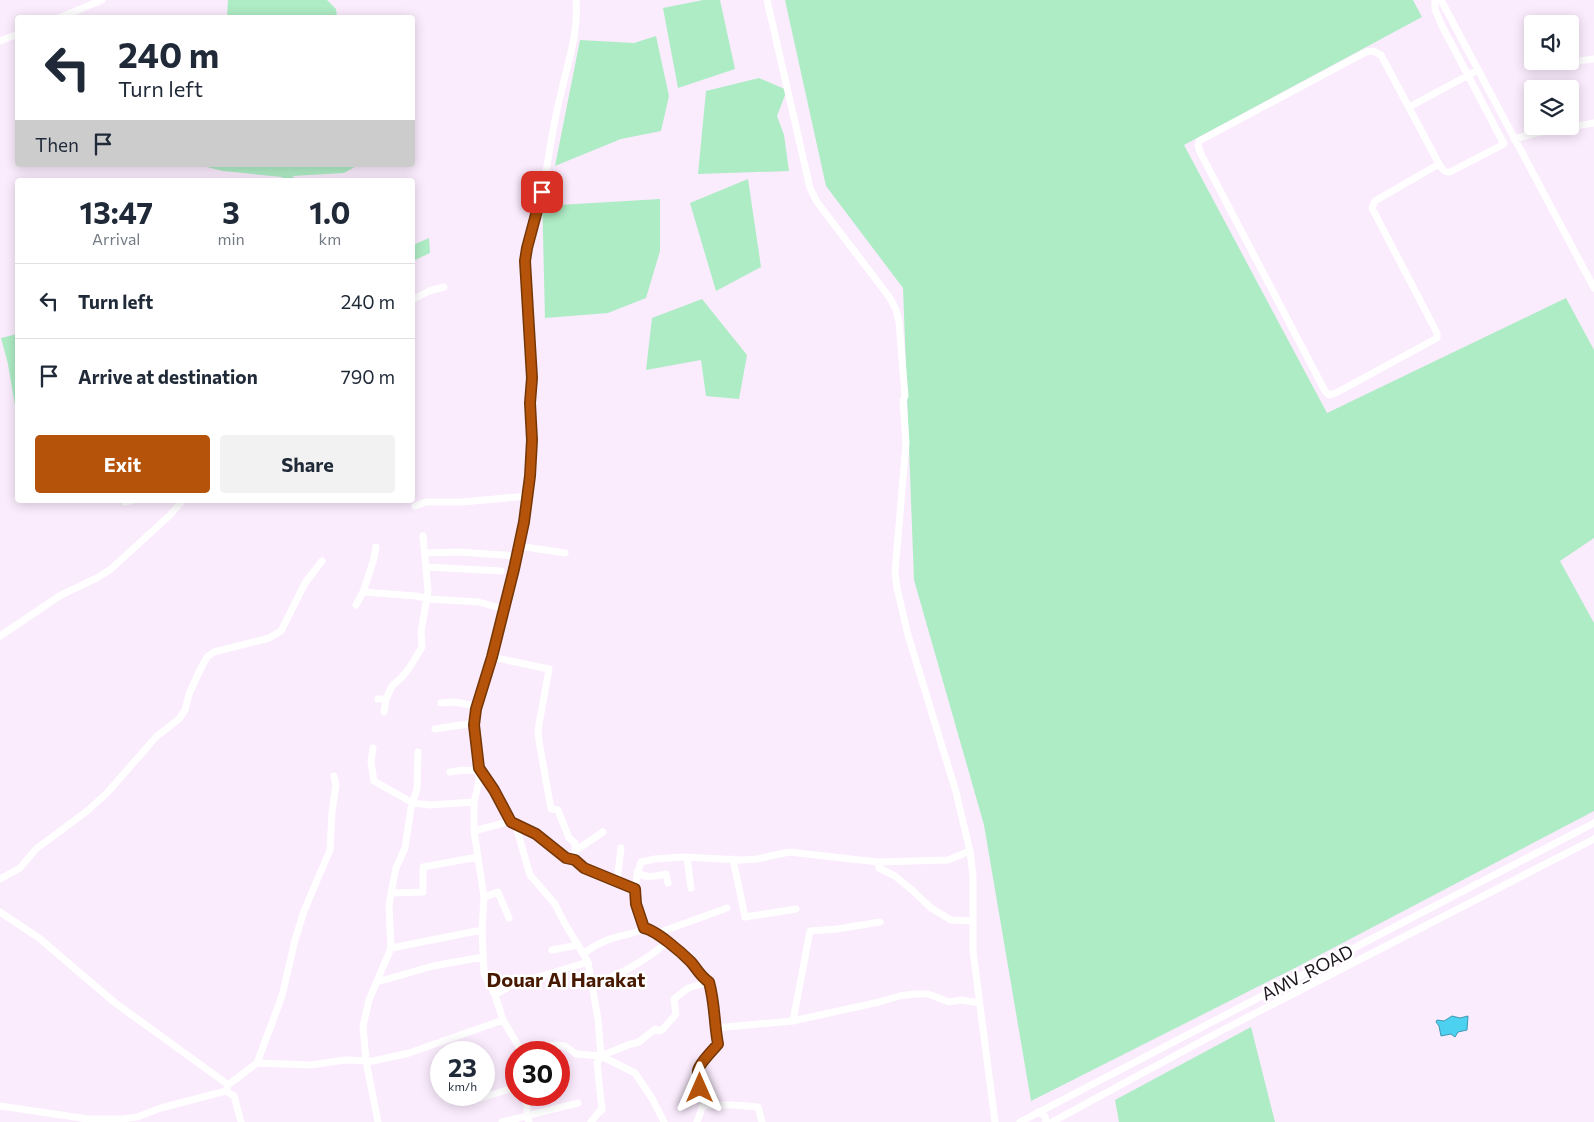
<!DOCTYPE html>
<style>
:root{--surface:#fff;--page:#f2f2f3;--text:#1f2937;--muted:#747a83;--line:#e0e1e3;--accent:#b45309}
body{margin:0;font-family:Commissioner,sans-serif;background:var(--page);color:var(--text);height:100vh;display:flex;flex-direction:column;font-size:19px;white-space:nowrap}
*{box-sizing:border-box;margin:0}
p{font-size:16px;color:var(--muted)}
.icon{flex:none;width:28px;height:28px;fill:none;stroke:currentColor;stroke-width:2;stroke-linecap:round;stroke-linejoin:round}
.map{position:relative;flex:1;overflow:hidden}
.details{position:absolute;left:15px;top:178px;width:400px;height:325px;display:flex;flex-direction:column;background:var(--surface);border-radius:5px;box-shadow:0 2px 12px #0003}
.details>*{flex:none}
.top-card{position:absolute;left:15px;top:15px;width:400px;height:152px;border-radius:5px;box-shadow:0 2px 12px #0003;background:#fff;color:var(--text);overflow:hidden}
.buttons{position:absolute;left:1524px;top:15px;display:grid;gap:10px}
.buttons a{display:grid;place-items:center;width:55px;height:55px;border-radius:5px;background:var(--surface);box-shadow:0 2px 12px #0003;font-size:25px}
.speed{position:absolute;left:430px;top:1041px;display:flex;gap:10px;font-size:25px;font-weight:700;text-align:center}
.speed>*{display:grid;place-content:center;width:65px;height:65px;border-radius:50%;background:var(--surface);box-shadow:0 2px 12px #0003;line-height:1}
.speed small{font-size:12px;font-weight:400}
.speed .limit{border:8px solid #d22;background:#fff;color:#111}
.pin{position:absolute;display:grid;place-items:center;width:42px;height:42px;color:#fff;margin:-21px;border-radius:10px;box-shadow:0 2px 8px #0006}
.me{position:absolute;width:55px;margin:-28px;rotate:0deg;stroke-linejoin:round;filter:drop-shadow(0 0 4px #0008)}
.turn{display:flex;align-items:center;gap:18px;height:105px;padding:0 20px;font-size:22px}
.turn .icon{width:65px;height:65px;stroke-width:2.5}
.turn b{display:block;font-size:35px;line-height:42px}
.then{display:flex;align-items:center;height:48px;padding:0 20px;background:#0003;gap:10px;font-size:19px}
.eta{display:flex;justify-content:space-evenly;align-items:center;height:85px;text-align:center}
.eta b{font-size:30px;font-weight:700;line-height:35px}
.cta{display:flex;gap:10px;margin-top:auto;padding:10px 20px}
.cta a{flex:1;height:58px;border-radius:5px;background:var(--accent);color:#fff;font-size:20px;font-weight:700;line-height:58px;text-align:center}
.cta a+a{background:var(--page);color:var(--text)}
ul{padding:0;list-style:none}
li{display:flex;align-items:center;gap:15px;height:75px;padding:0 20px;border-top:1px solid var(--line)}
li div{flex:1}
li b{display:block;font-size:19px}
li em{font-style:normal}
.map>svg:first-child{display:block}
</style>
<div class="map">
<svg width="1594" height="1122" viewBox="0 0 1594 1122">
<rect width="100%" height="100%" fill="#faebfd"/>
<!-- green -->
<path fill="#aeecc5" d="M 228,0 L 327,0 L 336,9 L 337,17 L 227,17 Z
M 703,0 L 720,0 L 735,69 L 678,88 L 663,8 Z
M 785,0 L 1413,0 L 1422,17 L 1184,145 L 1327,413 L 1566,298 L 1594,350 L 1594,538 L 1560,561 L 1594,623 L 1594,811 L 1293,969 L 1031,1101 L 984,825 L 914,580 L 903,288 L 826,186 Z
M 656,36 L 669,96 L 661,131 L 621,139 L 555,166 L 580,40 L 634,43 Z
M 759,78 L 787,90 L 777,116 L 784,135 L 789,171 L 698,174 L 706,91 Z
M 199,165 L 358,165 L 344,173 L 292,176 L 297,180 L 284,180 L 282,177 L 223,171 Z
M 748,179 L 761,267 L 716,291 L 690,203 Z
M 542,192 L 559,205 L 660,199 L 660,251 L 646,298 L 608,313 L 545,318 Z
M 429,238 L 430,253 L 413,261 L 413,245 Z
M 702,299 L 747,355 L 739,399 L 706,396 L 701,360 L 646,370 L 652,318 Z
M 17,334 L 18,334 L 17,418 L 8,364 L 1,338 Z
M 1251,1027 L 1275,1122 L 1119,1122 L 1115,1100 Z"/>
<!-- water -->
<path fill="#4cd1f0" stroke="#3e99b1" d="M 1452,1016 L 1460,1018 L 1468,1016 L 1467,1030 L 1458,1032 L 1455,1037 L 1451,1034 L 1441,1036 L 1439,1026 L 1436,1022 L 1437,1020 L 1444,1021 Z"/>
<g fill="none" stroke-linecap="round" stroke-linejoin="round">
<!-- minor -->
<path stroke="#fff" stroke-width="7" d="M 767,0 L 810,188 L 817,202 L 890,298 L 896,310 L 899,322 L 905,396 L 903,400 L 906,443 L 895,572 L 897,588 L 908,635 L 956,792 L 970,851 L 973,876 L 973,951 L 995,1122
M 1435,0 L 1435,9 L 1441,24 L 1504,144 L 1452,171 C 1445,174 1443,170 1439,164 L 1381,55 L 1373,51 L 1366,52 L 1199,141 L 1198,146 L 1201,154 L 1325,391 L 1329,395 L 1336,393 L 1437,338 L 1437,333 L 1372,208 L 1375,201 L 1439,164
M 1441,0 L 1594,288
M 59,18 L 102,0
M 0,41 L 18,34
M 1553,64 L 1594,59
M 1409,107 L 1478,70
M 1514,139 L 1536,133 L 1594,123
M 412,300 L 429,291 L 444,287
M 125,502 L 133,500
M 415,506 L 426,502 L 462,502 L 528,496
M 519,546 L 565,553
M 376,547 L 373,562 L 363,592 L 416,596 L 428,599 L 479,602 L 503,609
M 425,553 L 458,552 L 517,556
M 426,567 L 501,571
M 356,605 L 363,592
M 0,636 L 61,595 L 97,578 L 111,569 L 170,515 L 183,500
M 492,657 L 549,669 L 538,730 L 539,741 L 551,809 L 558,810 L 569,838 L 575,843 L 575,860
M 378,699 L 386,699 L 392,686 L 402,677 L 410,667 L 422,647 L 421,632 L 428,591 L 423,536
M 441,703 L 454,702 L 477,706
M 384,712 L 386,699
M 435,729 L 474,723
M 373,748 L 371,762 L 374,781 L 413,803 L 430,805 L 474,802
M 418,752 L 417,789 L 411,808 L 405,848 L 396,868 L 391,893 L 389,906 L 391,948 L 482,930
M 479,768 L 494,790 L 517,830 L 530,875 L 555,904 L 564,922 L 588,962 L 598,1019 L 601,1056 L 597,1063 L 602,1110 L 599,1112 L 591,1122
M 450,772 L 463,770 L 479,771
M 474,831 L 511,821 L 536,834 L 566,858 L 575,860 L 584,868 L 635,889
M 575,851 L 603,832
M 687,857 L 691,888
M 733,859 L 745,917 L 796,909
M 878,862 L 879,868 L 895,876 L 912,890 L 931,908 L 951,920 L 972,921
M 637,872 C 645,879 656,876 666,874 L 668,883
M 0,879 L 20,868 L 36,849 L 87,811 L 107,793 L 156,737 L 179,719 L 185,710 L 189,694 L 200,670 L 207,657 L 214,652 L 269,638 L 281,631 L 305,583 L 322,561
M 617,881 L 621,848
M 391,893 L 423,892 L 423,867 L 478,857
M 484,897 L 498,892 L 509,918
M 0,912 L 39,938 L 114,1002 L 223,1081 L 228,1085 L 226,1091
M 658,933 L 727,908
M 552,950 L 578,945
M 583,954 C 593,946 605,940 617,937 C 626,934 636,934 644,928
M 377,982 L 433,966 L 483,957
M 592,984 C 619,976 646,960 667,942
M 495,995 L 512,985 L 588,962
M 503,1020 L 522,1052
M 793,1021 L 810,931 L 837,929 L 880,922
M 715,1028 L 793,1021 L 879,1002 L 899,996 L 915,994 L 928,994 L 949,1002 L 961,1000 L 979,1003
M 522,1050 L 533,1047 L 558,1045 L 565,1046 L 576,1054 L 601,1056 L 635,1073 L 653,1100 L 664,1122
M 601,1056 L 628,1045 L 639,1042 L 655,1029 L 659,1031 L 663,1029 L 676,1014 L 674,999 L 688,988 L 709,982
M 257,1063 L 282,996 L 295,940 L 304,911 L 330,850 L 332,812 L 336,785 L 334,776
M 228,1085 L 257,1063 L 311,1065 L 345,1060 L 373,1061 L 409,1053 L 503,1020 L 495,995 L 484,974 L 482,930 L 484,897 L 474,831 L 474,802 L 479,781 L 479,768 L 474,723 L 476,709 L 492,657 L 514,569 L 524,522 L 530,476 L 532,439 L 531,403 L 532,378 L 525,261 C 528,241 535,222 540,202 C 548,168 551,132 560,97 C 567,65 579,33 576,0
M 226,1091 L 234,1096 L 241,1122
M 527,1095 L 527,1116 L 529,1122
M 478,1099 L 516,1087
M 0,1106 L 88,1119 L 123,1119 L 137,1117 L 161,1108 L 226,1091
M 1038,1112 L 1045,1116 L 1046,1122
M 378,1122 L 366,1061 L 363,1026 L 369,1000 L 391,948
M 502,1122 L 578,1103
M 697,1122 L 703,1105
M 762,1122 L 758,1107 L 733,1105 L 703,1105 C 701,1094 694,1075 700,1065 C 703,1060 714,1050 719,1043 C 714,1023 715,1003 709,982 C 701,977 697,969 691,962 C 682,953 656,930 644,928 C 634,907 633,883 641,862 L 655,859 L 684,857 L 741,860 L 757,859 L 789,852 L 878,862 L 948,860 L 970,851
M 1020,1122 L 1594,823
M 1052,1122 L 1215,1034 L 1594,839"/>
</g>
<g fill="none" stroke-linecap="round" stroke-linejoin="round">
<defs>
<path id="route" d="M 542,192 L 527,248 L 525,261 L 532,378 L 530,403 L 532,440 L 530,476 L 524,522 L 514,569 L 492,657 L 476,709 L 474,725 L 479,768 L 494,790 L 511,822 L 536,834 L 566,858 L 575,860 L 584,868 L 635,889 L 636,904 L 644,928 C 656,930 682,953 691,962 C 697,969 701,977 709,982 C 715,1003 714,1023 718,1044 C 714,1049 698,1065 698,1071 C 697,1076 700,1083 700,1088"/>
</defs>
<!-- route casing -->
<use href="#route" stroke="#753606" stroke-width="12"/>
<!-- route -->
<use href="#route" stroke="#b45309" stroke-width="9"/>
</g>
<g text-anchor="middle" dominant-baseline="central" stroke-width="5" stroke-linejoin="round" paint-order="stroke">
<!-- street labels -->
<g font-size="18" fill="#1e151f" stroke="#fff">
<text transform="translate(1307 972) rotate(-27)">AMV_ROAD</text>
</g>
<!-- quarter labels -->
<g font-size="20" font-weight="bold" fill="#471900" stroke="#fff">
<text x="566" y="979">Douar Al Harakat</text>
</g>
</g>
</svg>
<div class="buttons">
<a><svg class="icon" aria-label="sound" viewBox="0 0 24 24"><path d="M4 9h4l5-4v14l-5-4H4zM17 9q2 3 0 6"/></svg></a>
<a><svg class="icon" aria-label="layers" viewBox="0 0 24 24"><path d="M12 4l9 5-9 5-9-5zM3 14l9 5 9-5"/></svg></a>
</div>
<div class="speed"><div>23<small>km/h</small></div><div class="limit">30</div></div>
<div class="pin" style="left:542px;top:192px;background:#d93025"><svg class="icon" aria-label="arrive" viewBox="0 0 24 24"><path d="M6 21V4h12l-3 4 3 4H6"/></svg></div>
<svg class="me" style="left:700px;top:1088px" viewBox="-20 -20 40 40"><path d="M0-17L14 15 0 8-14 15z" fill="#b45309" stroke="#fff" stroke-width="4"/></svg>
<div class="top-card">
<div class="turn"><svg class="icon" aria-label="left" viewBox="0 0 24 24"><path d="M17 20v-9H6M10 6l-5 5 5 5"/></svg><div><b>240 m</b>Turn left</div></div>
<div class="then">Then<svg class="icon" aria-label="arrive" viewBox="0 0 24 24"><path d="M6 21V4h12l-3 4 3 4H6"/></svg></div>
</div>
<section class="details">
<div class="eta">
<div><b>13:47</b><p>Arrival</p></div>
<div><b>3</b><p>min</p></div>
<div><b>1.0</b><p>km</p></div>
</div>
<ul>
<li><svg class="icon" aria-label="left" viewBox="0 0 24 24"><path d="M17 20v-9H6M10 6l-5 5 5 5"/></svg><div><b>Turn left</b></div><em>240 m</em></li>
<li><svg class="icon" aria-label="arrive" viewBox="0 0 24 24"><path d="M6 21V4h12l-3 4 3 4H6"/></svg><div><b>Arrive at destination</b></div><em>790 m</em></li>
</ul>
<div class="cta"><a>Exit</a><a>Share</a></div>
</section>
</div>
